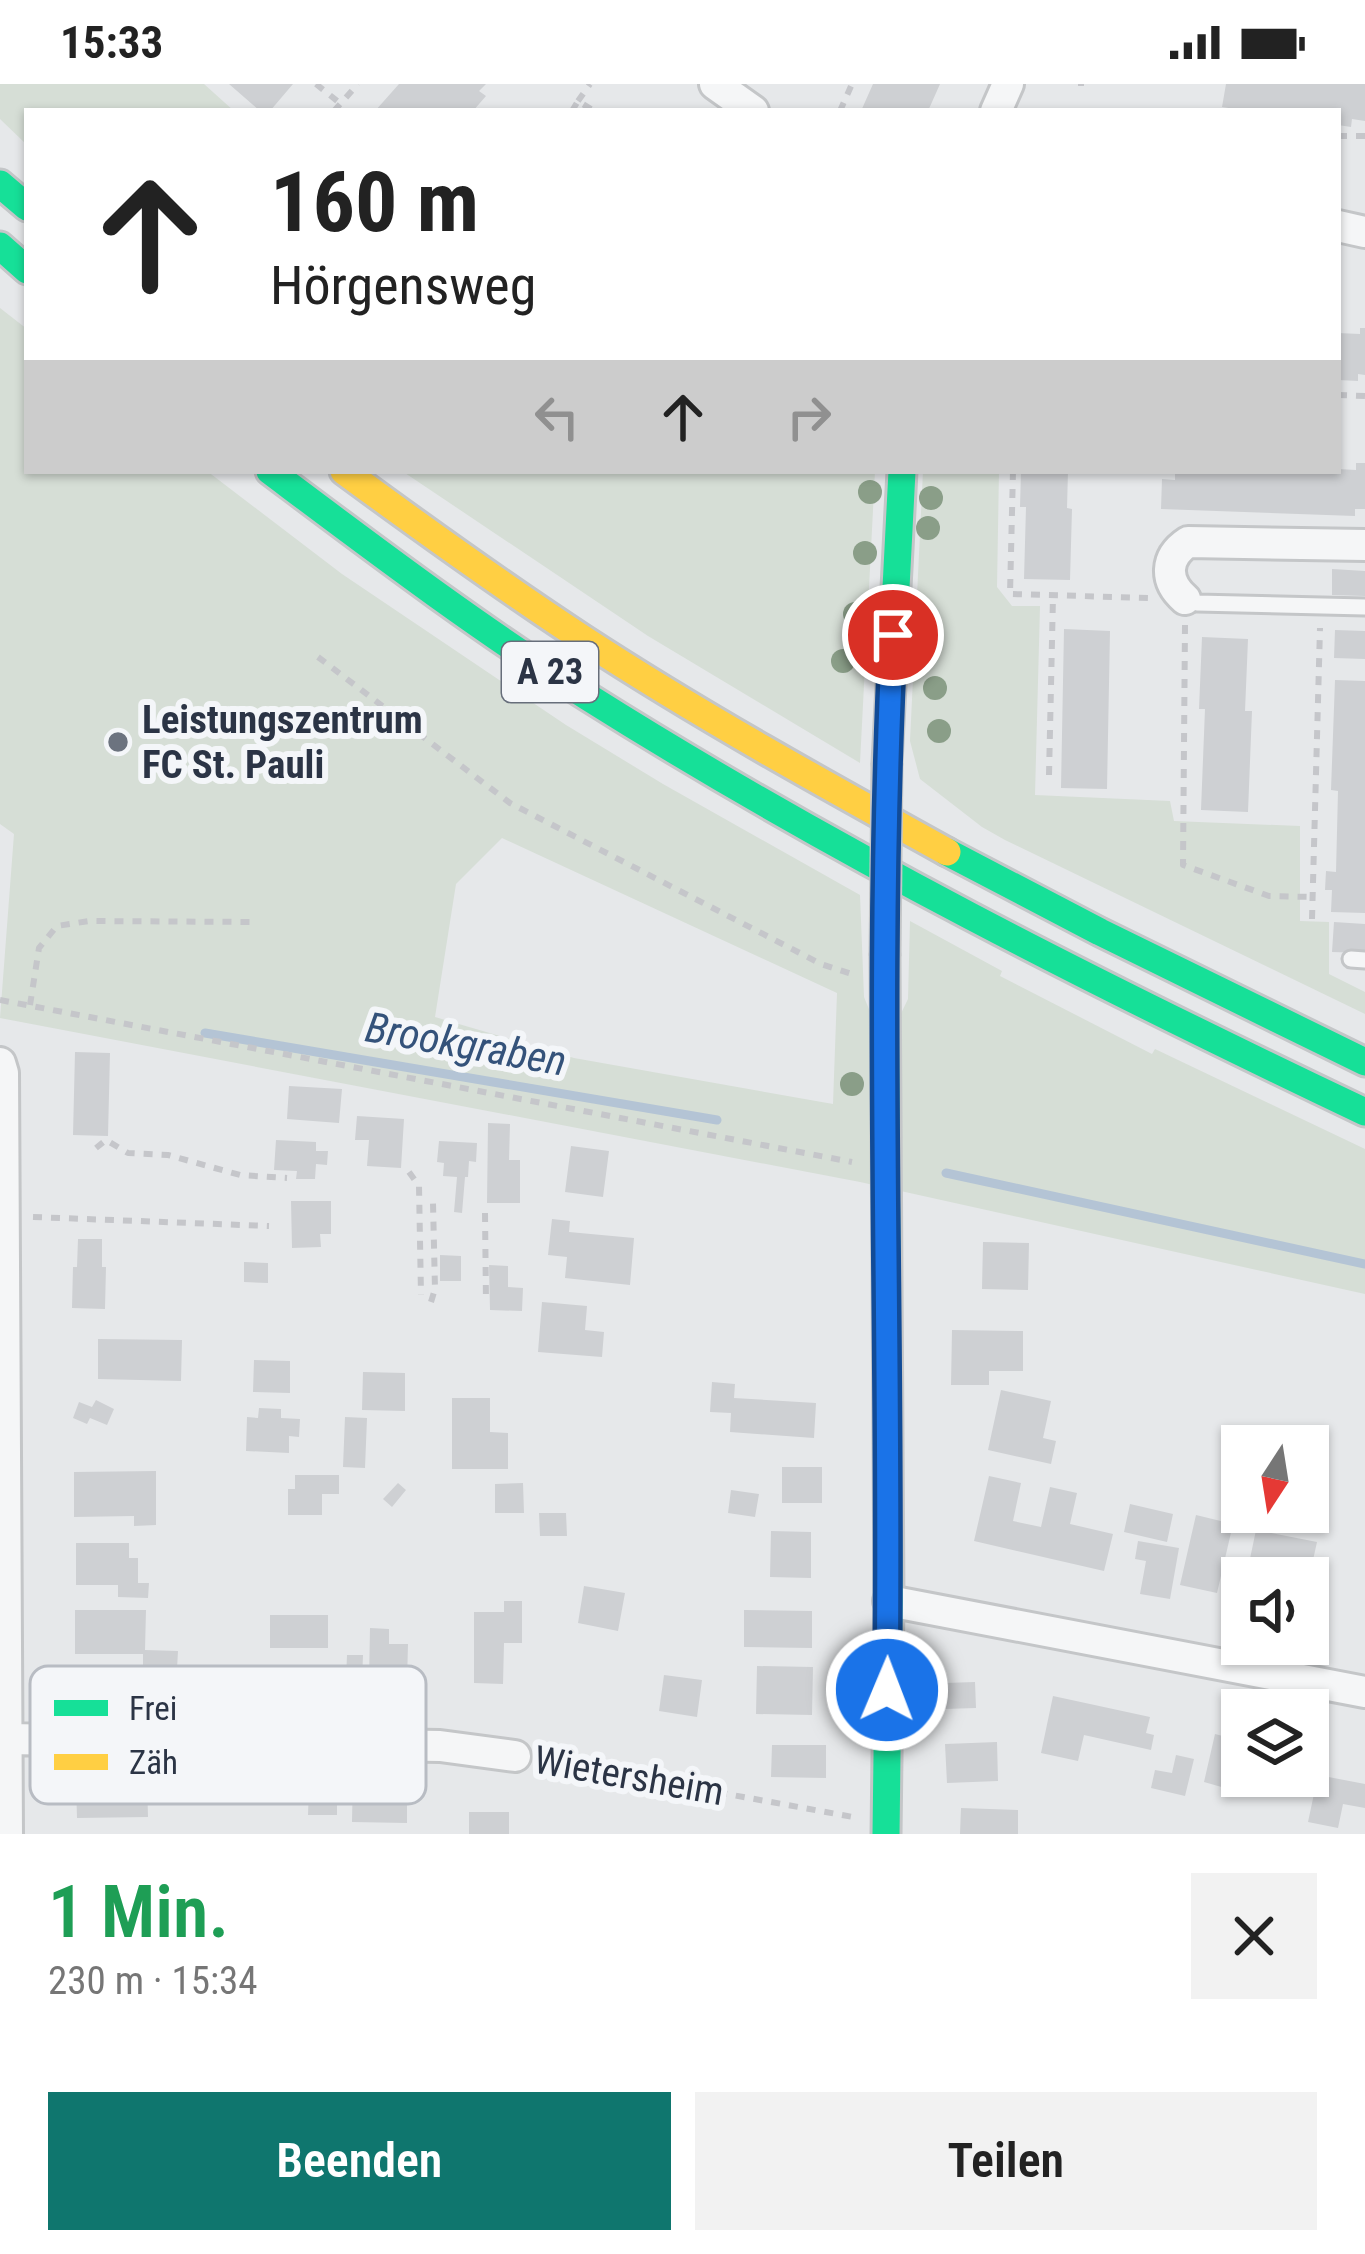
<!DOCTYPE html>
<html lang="de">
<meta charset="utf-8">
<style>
:root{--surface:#fff;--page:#f2f2f2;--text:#222;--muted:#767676;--accent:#0f766e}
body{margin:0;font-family:"Roboto Condensed",sans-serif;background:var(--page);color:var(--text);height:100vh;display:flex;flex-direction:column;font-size:45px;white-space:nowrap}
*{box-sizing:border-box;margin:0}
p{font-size:39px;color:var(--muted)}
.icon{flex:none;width:66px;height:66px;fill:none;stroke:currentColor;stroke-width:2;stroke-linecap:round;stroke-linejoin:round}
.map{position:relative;height:1750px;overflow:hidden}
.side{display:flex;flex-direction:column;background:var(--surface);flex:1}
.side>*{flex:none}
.hud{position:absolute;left:24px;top:24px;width:1317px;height:366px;border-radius:0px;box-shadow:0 3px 9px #0004;background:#fff;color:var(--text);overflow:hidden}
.needle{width:78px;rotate:192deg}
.controls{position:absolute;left:1221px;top:1341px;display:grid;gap:24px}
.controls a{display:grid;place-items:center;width:108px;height:108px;border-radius:0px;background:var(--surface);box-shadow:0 3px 9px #0004;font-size:60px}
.pin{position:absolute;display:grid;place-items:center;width:102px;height:102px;color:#fff;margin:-51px;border:6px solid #fff;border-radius:50%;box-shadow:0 3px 12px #0007}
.me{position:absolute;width:132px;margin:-66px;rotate:1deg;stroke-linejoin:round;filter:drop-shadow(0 0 9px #0008)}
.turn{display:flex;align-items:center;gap:42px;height:252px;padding:0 48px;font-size:54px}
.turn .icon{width:156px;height:156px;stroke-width:2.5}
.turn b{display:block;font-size:84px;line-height:102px}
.lanes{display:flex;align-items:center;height:114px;padding:0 48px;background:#0003;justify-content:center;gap:60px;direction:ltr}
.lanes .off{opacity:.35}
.round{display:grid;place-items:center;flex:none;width:126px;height:126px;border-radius:0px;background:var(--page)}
.summary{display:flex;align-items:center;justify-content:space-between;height:204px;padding:0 48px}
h1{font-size:72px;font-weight:600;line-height:90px;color:#1e9e55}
.cta{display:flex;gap:24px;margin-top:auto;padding:24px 48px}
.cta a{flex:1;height:138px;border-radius:0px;background:var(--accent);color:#fff;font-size:48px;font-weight:600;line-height:138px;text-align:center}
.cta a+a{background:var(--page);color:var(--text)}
.status{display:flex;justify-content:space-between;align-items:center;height:84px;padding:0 60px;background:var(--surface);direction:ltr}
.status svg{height:33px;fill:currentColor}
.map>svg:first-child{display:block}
</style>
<div class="status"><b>15:33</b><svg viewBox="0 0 49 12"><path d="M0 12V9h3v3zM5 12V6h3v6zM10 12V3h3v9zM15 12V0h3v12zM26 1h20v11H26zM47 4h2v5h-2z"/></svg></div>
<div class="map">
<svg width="1365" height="1750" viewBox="0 0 1365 1750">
<rect width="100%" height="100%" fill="#e6e8ea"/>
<!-- green -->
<path fill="#d6ded6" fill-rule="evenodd" d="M 0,0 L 204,0 L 234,27 L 27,27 L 27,61 L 0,35 Z
M 0,224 L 27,245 L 27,387 L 207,387 L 342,490 L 566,641 L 663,700 L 860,811 L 864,913 L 877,945 L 893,946 L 908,915 L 910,837 L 1002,887 L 1000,892 L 1152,970 L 1155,965 L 1365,1065 L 1365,1210 L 860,1098 L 0,934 L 14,750 L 0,740 ZM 502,754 L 837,909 L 833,1020 L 574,974 L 435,933 L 456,800 Z
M 402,387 L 875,387 L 860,679 L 648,552 Z
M 923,387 L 999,387 L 997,503 L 1012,522 L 1040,522 L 1035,711 L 1170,717 L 1174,737 L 1300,742 L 1300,837 L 1329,838 L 1329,890 L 1365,908 L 1365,930 L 1005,756 L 982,743 L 920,695 L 910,657 Z"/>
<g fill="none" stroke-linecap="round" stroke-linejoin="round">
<!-- stream -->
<path stroke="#b4c4d5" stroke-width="9" d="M 205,949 L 717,1036
M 946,1089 L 1365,1180"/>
</g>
<!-- building -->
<path fill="#ced0d3" d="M 229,0 L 293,0 L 270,27 L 260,27 Z
M 399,0 L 486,0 L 479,7 L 486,12 L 473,27 L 375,27 Z
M 873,0 L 940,0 L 928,27 L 861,27 Z
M 1226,0 L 1365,0 L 1365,37 L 1352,35 L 1351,43 L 1338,41 L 1338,27 L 1248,27 L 1222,23 Z
M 1360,244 L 1365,244 L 1365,291 L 1358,290 L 1358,297 L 1338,296 L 1338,249 L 1360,250 Z
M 1356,379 L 1365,379 L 1365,425 L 1355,425 L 1355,432 L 1161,425 L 1162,395 L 1175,396 L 1175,387 L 1338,387 L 1338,385 L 1356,386 Z
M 1021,387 L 1068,387 L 1067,424 L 1072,425 L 1070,496 L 1024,495 L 1026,423 L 1020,423 Z
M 1332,485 L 1365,487 L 1365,512 L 1332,511 Z
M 1064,545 L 1110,547 L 1107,705 L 1061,704 Z
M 1335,546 L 1365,547 L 1365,575 L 1334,574 Z
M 1202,553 L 1248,555 L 1245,627 L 1252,627 L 1248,728 L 1201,726 L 1205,625 L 1199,625 Z
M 1335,596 L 1365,597 L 1365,829 L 1331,828 L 1332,806 L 1325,806 L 1326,787 L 1336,788 L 1338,707 L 1331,706 Z
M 1334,838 L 1365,840 L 1365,869 L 1332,868 Z
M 75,968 L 110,969 L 108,1052 L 73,1051 Z
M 289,1002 L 342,1005 L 339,1039 L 287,1035 Z
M 357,1032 L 404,1035 L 401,1084 L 367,1082 L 369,1056 L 355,1056 Z
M 488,1039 L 510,1040 L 509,1076 L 520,1076 L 520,1119 L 487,1119 Z
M 276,1056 L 316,1058 L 316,1067 L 328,1067 L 327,1081 L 316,1080 L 315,1095 L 296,1095 L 297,1087 L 274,1086 Z
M 439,1057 L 477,1059 L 476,1078 L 469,1077 L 468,1093 L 465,1093 L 462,1129 L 454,1128 L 457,1093 L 443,1092 L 444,1079 L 437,1078 Z
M 571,1062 L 609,1067 L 603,1113 L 565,1108 Z
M 291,1117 L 331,1117 L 331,1150 L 320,1150 L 321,1163 L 292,1164 Z
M 552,1135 L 570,1137 L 569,1148 L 634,1154 L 630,1201 L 565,1194 L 567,1173 L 548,1171 Z
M 78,1155 L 102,1155 L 102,1183 L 106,1183 L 105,1225 L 72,1224 L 73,1183 L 77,1183 Z
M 983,1158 L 1029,1159 L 1028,1206 L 982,1205 Z
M 440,1171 L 461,1172 L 461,1197 L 440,1197 Z
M 244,1178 L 268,1179 L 268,1199 L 244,1198 Z
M 489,1181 L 508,1182 L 508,1203 L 523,1204 L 522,1227 L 490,1226 Z
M 542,1218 L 587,1222 L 585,1246 L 604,1248 L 602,1273 L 538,1268 Z
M 952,1246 L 1023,1247 L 1023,1287 L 989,1287 L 989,1301 L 951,1301 Z
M 98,1255 L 182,1256 L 181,1297 L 98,1295 Z
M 254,1276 L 290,1277 L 290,1309 L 253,1308 Z
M 363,1288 L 405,1289 L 405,1327 L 362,1326 Z
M 712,1298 L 735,1300 L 734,1314 L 816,1319 L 814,1354 L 730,1348 L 731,1329 L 710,1328 Z
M 1001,1306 L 1051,1317 L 1043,1354 L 1056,1357 L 1051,1380 L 988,1366 Z
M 452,1314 L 490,1314 L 490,1348 L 508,1349 L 508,1385 L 452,1385 Z
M 96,1316 L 114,1325 L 107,1341 L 90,1334 L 87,1340 L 73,1334 L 79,1318 L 92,1323 Z
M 259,1324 L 281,1325 L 281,1334 L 300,1335 L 299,1353 L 289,1352 L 289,1369 L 246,1367 L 247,1333 L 258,1334 Z
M 345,1333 L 367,1334 L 365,1384 L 343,1383 Z
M 782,1383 L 822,1383 L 822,1419 L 782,1419 Z
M 156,1387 L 156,1441 L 134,1442 L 134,1432 L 74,1433 L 74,1388 Z
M 295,1391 L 339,1391 L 339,1410 L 322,1410 L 322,1431 L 288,1431 L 288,1405 L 295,1405 Z
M 989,1392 L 1021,1399 L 1013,1437 L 1041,1443 L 1050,1403 L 1077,1409 L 1070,1440 L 1113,1450 L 1104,1487 L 974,1457 Z
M 398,1399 L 406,1406 L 392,1423 L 383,1415 Z
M 523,1399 L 524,1429 L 495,1429 L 495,1400 Z
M 731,1406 L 759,1410 L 755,1433 L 728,1429 Z
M 1130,1420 L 1173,1430 L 1167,1458 L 1124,1448 Z
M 539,1429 L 566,1429 L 567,1452 L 540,1452 Z
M 1196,1431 L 1233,1440 L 1217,1509 L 1180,1501 Z
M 1256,1446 L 1317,1458 L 1309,1494 L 1271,1494 L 1247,1489 Z
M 771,1447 L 811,1448 L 811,1494 L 770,1493 Z
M 1138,1457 L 1179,1464 L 1170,1515 L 1140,1510 L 1146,1477 L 1135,1475 Z
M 76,1459 L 129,1459 L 129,1474 L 138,1474 L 138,1499 L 149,1499 L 148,1514 L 118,1513 L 118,1501 L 76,1501 Z
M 584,1502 L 625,1509 L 618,1547 L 578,1539 Z
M 504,1517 L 522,1517 L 522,1559 L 504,1559 L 503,1600 L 474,1599 L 474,1528 L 504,1528 Z
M 75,1526 L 146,1526 L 145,1566 L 178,1567 L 177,1585 L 143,1585 L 143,1570 L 75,1570 Z
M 744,1526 L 812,1527 L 812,1564 L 744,1563 Z
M 270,1531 L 328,1531 L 328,1564 L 270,1564 Z
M 370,1544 L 389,1545 L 389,1560 L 408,1560 L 407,1598 L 369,1598 Z
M 347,1571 L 363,1571 L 362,1597 L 346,1596 Z
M 757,1582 L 813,1583 L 812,1631 L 756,1630 Z
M 664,1591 L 702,1596 L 697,1633 L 659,1627 Z
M 975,1598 L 976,1624 L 945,1625 L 945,1599 Z
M 1053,1612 L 1150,1633 L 1146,1649 L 1154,1651 L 1151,1666 L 1084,1651 L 1078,1677 L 1041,1669 Z
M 1215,1650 L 1242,1657 L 1232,1706 L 1204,1698 Z
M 997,1658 L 998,1697 L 947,1699 L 945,1660 Z
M 772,1661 L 826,1661 L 826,1694 L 771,1693 Z
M 1176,1671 L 1194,1675 L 1185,1712 L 1151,1704 L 1155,1686 L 1172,1689 Z
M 353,1688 L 394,1688 L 393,1720 L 407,1720 L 407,1739 L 352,1738 Z
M 1318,1691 L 1365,1700 L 1365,1724 L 1343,1720 L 1338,1744 L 1308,1738 Z
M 1272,1692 L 1289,1692 L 1285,1708 L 1269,1704 Z
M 147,1696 L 148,1733 L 77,1734 L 76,1698 Z
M 309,1703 L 337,1703 L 337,1731 L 308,1731 Z
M 961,1724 L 1018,1726 L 1018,1750 L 960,1750 Z
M 469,1728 L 509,1728 L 509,1750 L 469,1750 Z"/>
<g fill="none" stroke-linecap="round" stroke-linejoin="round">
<defs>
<path id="lane" d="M 1185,515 L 1197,519 L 1365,523
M 1351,875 L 1365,876"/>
<path id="street" d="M 715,0 L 753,27
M 996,27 L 1008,0
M 1338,142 L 1365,148
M 1185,515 C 1164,497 1165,473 1188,458 L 1365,461
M 0,979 L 3,989 L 7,1750
M 889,1517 L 1365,1608
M 7,1655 L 440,1662 L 515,1672"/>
<path id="fast" d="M 0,100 L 27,123
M 0,162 L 27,186
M 270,387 C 374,465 478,544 588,613 C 837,770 1100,902 1365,1028
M 887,679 L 902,387
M 947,768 L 1100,848 L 1365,978
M 885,872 L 889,1517 L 886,1750"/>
<path id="slow" d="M 344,387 C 423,445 502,502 583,555 C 701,632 824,700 947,768"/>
</defs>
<!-- lane casing -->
<use href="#lane" stroke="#c4c6c8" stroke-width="21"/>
<!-- street casing -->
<use href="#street" stroke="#c4c6c8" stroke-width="36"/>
<!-- fast casing -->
<use href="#fast" stroke="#c4c6c8" stroke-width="33"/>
<!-- slow casing -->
<use href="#slow" stroke="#c4c6c8" stroke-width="33"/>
<!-- path -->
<path stroke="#c5c6ca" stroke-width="6" stroke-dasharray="9 9" stroke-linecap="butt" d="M 316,0 L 341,20
M 1081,2 L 1081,0
M 578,17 L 590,0
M 334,27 L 358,0
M 572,27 L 578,17 L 594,27
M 840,27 L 852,0
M 1338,52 L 1365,52
M 1338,311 L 1365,312
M 1013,387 L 1010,510 L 1151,514
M 1185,541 L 1183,781 L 1269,812 L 1312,813
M 318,573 L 510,719 L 821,880 L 852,890
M 1049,691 L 1053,512
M 1312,835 L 1320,544
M 0,916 L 852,1078
M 30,921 L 39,864 L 57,842 L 89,837 L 253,838
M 96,1064 L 106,1056 L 128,1069 L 168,1071 L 240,1091 L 287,1094
M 409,1088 L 419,1102 L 421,1211
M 485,1129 L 486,1218
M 33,1133 L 269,1142
M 431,1218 L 435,1205 L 433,1119
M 541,1676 L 853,1733"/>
<!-- lane -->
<use href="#lane" stroke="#f5f6f7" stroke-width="15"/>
<!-- street -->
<use href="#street" stroke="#f5f6f7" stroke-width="30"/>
<!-- fast -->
<use href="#fast" stroke="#16e098" stroke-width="27"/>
<!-- slow -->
<use href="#slow" stroke="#ffcf43" stroke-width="27"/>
<defs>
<path id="fast-bridge" d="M 885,872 L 887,679"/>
</defs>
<!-- fast-bridge casing -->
<use href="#fast-bridge" stroke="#c4c6c8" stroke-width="33" stroke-linecap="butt"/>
<!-- fast-bridge -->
<use href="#fast-bridge" stroke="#16e098" stroke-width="27"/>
</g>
<!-- trees -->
<g fill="#8a9e88">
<circle cx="870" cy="408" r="12"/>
<circle cx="931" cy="414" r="12"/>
<circle cx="928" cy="444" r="12"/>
<circle cx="865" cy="469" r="12"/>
<circle cx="855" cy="530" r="12"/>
<circle cx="925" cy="536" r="12"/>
<circle cx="866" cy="553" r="12"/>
<circle cx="843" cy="577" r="12"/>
<circle cx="935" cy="604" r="12"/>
<circle cx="939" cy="647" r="12"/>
<circle cx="852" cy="1000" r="12"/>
</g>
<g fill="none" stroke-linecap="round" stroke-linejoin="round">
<defs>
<path id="route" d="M 887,1606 C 892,1254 875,902 893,551"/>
</defs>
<!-- route casing -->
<use href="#route" stroke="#114b97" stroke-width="30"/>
<!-- route -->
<use href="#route" stroke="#1a73e8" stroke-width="21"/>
</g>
<!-- markers -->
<circle fill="#6c737f" stroke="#f4f6f9" stroke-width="4.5" cx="118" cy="658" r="12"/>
<g text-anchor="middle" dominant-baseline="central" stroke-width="12" stroke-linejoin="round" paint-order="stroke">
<!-- shield labels -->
<rect fill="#f4f6f9" stroke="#676e7b" stroke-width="3" x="502" y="558" width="96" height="60" rx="9"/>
<g font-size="36" font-weight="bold" fill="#2b3445">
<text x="550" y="588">A 23</text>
</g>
<!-- poi labels -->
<g font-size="39" font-weight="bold" fill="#2b3445" stroke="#f4f6f9" text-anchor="start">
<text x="142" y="636">Leistungszentrum<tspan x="142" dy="45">FC St. Pauli</tspan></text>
</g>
<!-- street labels -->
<g font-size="39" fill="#2b3445" stroke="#f4f6f9">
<text transform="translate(629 1692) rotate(10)">Wietersheim</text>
</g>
<!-- water labels -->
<g font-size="42" font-style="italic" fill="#34527a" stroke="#f4f6f9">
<text transform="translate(466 960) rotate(10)">Brookgraben</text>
</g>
</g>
<!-- legend -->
<rect x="30" y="1582" width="396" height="138" rx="18" fill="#f4f6f9" stroke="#b8bcc3" stroke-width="3"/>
<rect x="54" y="1616" width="54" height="16" fill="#16e098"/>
<rect x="54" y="1670" width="54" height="16" fill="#ffcf43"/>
<g font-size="33" fill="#2b3445">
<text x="129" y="1636">Frei</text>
<text x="129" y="1690">Zäh</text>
</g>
</svg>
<div class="controls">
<a><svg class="needle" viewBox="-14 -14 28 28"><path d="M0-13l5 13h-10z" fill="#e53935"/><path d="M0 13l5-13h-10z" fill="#767676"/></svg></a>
<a><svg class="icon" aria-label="sound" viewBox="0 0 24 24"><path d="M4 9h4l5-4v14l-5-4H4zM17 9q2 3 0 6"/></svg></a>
<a><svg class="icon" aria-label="layers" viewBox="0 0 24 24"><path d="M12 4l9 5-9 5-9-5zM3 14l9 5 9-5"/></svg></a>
</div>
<div class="pin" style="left:893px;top:551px;background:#d93025"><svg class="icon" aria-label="arrive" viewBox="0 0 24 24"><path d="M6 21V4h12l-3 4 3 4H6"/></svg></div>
<svg class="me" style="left:887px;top:1606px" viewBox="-20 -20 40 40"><circle r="17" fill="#1a73e8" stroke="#fff" stroke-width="3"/><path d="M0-11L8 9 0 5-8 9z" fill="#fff"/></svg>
<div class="hud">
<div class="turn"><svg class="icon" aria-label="ahead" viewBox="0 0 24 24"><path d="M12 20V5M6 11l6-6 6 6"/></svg><div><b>160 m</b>Hörgensweg</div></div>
<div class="lanes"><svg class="icon off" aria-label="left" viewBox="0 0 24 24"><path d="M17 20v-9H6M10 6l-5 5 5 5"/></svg><svg class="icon" aria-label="ahead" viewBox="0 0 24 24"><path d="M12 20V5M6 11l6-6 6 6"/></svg><svg class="icon off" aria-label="right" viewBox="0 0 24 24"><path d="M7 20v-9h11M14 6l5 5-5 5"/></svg></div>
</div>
</div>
<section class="side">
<div class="summary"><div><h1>1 Min.</h1><p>230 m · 15:34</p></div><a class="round"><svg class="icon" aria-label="close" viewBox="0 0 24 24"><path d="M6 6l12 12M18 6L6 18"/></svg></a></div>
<div class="cta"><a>Beenden</a><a>Teilen</a></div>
</section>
